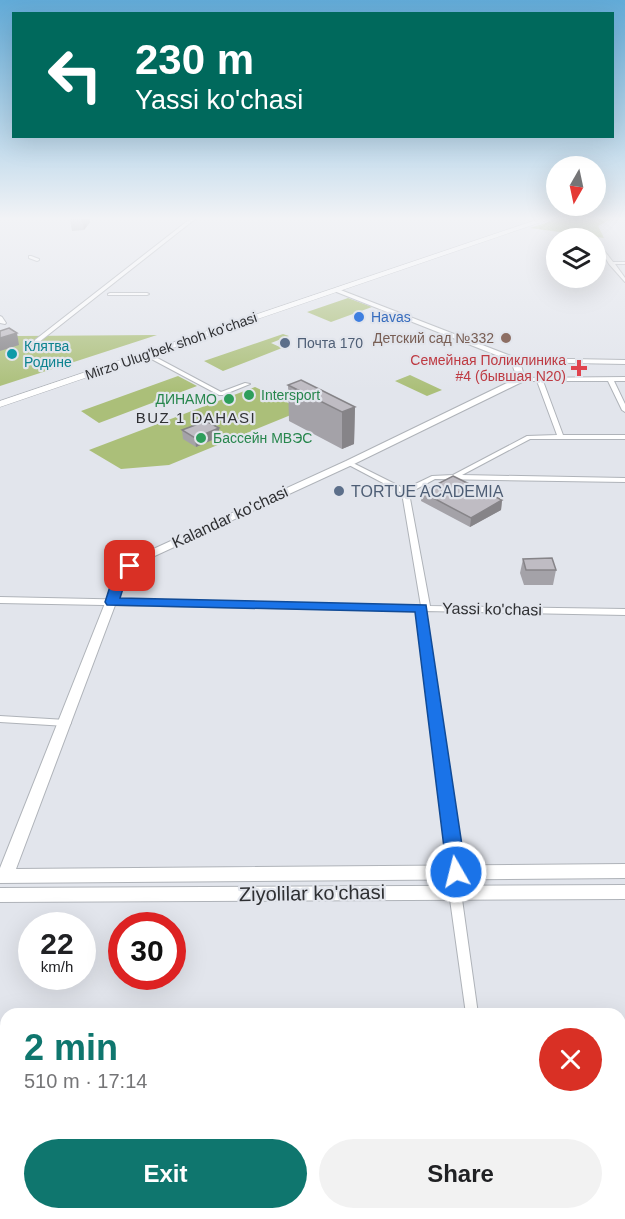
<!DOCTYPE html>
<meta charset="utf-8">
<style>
:root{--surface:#fff;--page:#f2f2f2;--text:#202124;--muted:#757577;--accent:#0f766e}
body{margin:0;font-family:Helvetica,sans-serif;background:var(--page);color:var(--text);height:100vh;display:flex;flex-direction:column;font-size:22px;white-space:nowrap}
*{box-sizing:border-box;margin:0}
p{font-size:20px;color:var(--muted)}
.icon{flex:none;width:33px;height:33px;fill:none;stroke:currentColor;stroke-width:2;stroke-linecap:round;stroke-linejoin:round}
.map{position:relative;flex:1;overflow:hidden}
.side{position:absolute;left:0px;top:1008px;width:626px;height:212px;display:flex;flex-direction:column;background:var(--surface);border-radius:18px 18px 0 0;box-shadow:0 6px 24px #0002}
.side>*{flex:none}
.banner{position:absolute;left:12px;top:12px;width:602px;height:126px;border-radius:0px;box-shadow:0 6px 24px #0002;background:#00695c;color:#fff;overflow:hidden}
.needle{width:39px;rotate:189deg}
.buttons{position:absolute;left:546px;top:156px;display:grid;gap:12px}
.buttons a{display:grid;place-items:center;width:60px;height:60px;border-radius:50%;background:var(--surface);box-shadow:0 6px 24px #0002;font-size:30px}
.speed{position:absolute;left:18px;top:912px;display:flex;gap:12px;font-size:30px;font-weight:700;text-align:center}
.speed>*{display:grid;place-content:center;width:78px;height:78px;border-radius:50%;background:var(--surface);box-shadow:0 6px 24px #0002;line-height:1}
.speed small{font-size:15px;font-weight:400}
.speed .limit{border:9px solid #d22;background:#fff;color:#111}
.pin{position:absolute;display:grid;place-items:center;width:51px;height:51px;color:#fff;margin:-26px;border-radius:12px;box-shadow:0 3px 9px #0006}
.me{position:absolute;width:66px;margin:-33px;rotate:352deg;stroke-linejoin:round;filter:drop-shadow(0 0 4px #0008)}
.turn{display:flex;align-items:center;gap:21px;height:126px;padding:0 24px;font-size:27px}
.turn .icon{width:78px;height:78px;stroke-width:2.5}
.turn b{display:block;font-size:42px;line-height:51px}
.round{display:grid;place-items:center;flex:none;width:63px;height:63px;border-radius:32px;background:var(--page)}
.head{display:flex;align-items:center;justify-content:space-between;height:102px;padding:0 24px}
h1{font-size:36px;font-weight:700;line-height:45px;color:var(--accent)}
.action{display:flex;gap:12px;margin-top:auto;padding:12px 24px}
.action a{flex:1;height:69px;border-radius:36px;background:var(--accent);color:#fff;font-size:24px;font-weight:700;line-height:69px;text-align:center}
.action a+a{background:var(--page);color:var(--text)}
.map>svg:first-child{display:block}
</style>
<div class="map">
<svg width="625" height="1219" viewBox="0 0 625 1219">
<rect width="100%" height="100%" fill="#e2e5ec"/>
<!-- green -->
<path fill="#abbf79" d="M 558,219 L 611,219 L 598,226 L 604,238 L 530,228 Z
M 348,298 L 372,307 L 331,322 L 307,312 Z
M 283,334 L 289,336 L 271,343 L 282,348 L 223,371 L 204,361 Z
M 0,335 L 19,336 L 157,335 L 0,386 Z
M 410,375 L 442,390 L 427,396 L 395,381 Z
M 178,376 L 197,386 L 99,423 L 81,411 Z
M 255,387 L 303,410 L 169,465 L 121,469 L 89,450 Z"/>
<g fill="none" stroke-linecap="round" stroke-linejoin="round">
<defs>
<path id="street" d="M 190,219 L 195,219 L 39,342 L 35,342 L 35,340 Z
M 597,244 L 599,244 L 613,262 L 625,262 L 625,264 L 615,264 L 625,278 L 625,282 L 609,264 Z
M 31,256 L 39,259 L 39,260 L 37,261 L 29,258 L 29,256 Z
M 110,293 L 147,293 L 149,294 L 147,295 L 108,295 L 108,294 Z
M 0,316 L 2,317 L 6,323 L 5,324 L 0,323 Z
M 146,352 L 221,392 L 245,383 L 250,384 L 223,395 L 219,395 L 144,355 L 143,354 Z
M 625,377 L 625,381 L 614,381 L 625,404 L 625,412 L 622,410 L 608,381 L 543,381 L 563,435 L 625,435 L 625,439 L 530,439 L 462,475 L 625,478 L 625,482 L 435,479 L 409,493 L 430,606 L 625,609 L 625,615 L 425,611 L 462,872 L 460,875 L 456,877 L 452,875 L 450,872 L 417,611 L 0,603 L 0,597 L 421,606 L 402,493 L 347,464 L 347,462 L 351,462 L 405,489 L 432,476 L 453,475 L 527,436 L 557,435 L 537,381 L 521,381 L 518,379 L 519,378 Z
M 0,716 L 66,720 L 69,721 L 71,723 L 69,725 L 66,726 L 0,722 Z
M 455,887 L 459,889 L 461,892 L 478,1014 L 466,1014 L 449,892 L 451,889 Z
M 491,1214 L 505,1214 L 506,1219 L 492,1219 Z"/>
<path id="secondary" d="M 334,289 L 338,289 L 516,358 L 625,360 L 625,364 L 520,362 L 525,379 L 524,381 L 352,465 L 146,560 L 126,576 L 16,869 L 625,864 L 625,878 L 0,883 L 0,868 L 117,573 L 138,556 L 346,461 L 517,378 L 511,361 L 334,291 Z
M 625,885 L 625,899 L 0,902 L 0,888 Z"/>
<path id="primary" d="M 539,219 L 550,219 L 0,407 L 0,401 Z"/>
</defs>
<!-- street casing -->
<use href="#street" stroke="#afb3b9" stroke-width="2"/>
<!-- secondary casing -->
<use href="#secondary" stroke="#afb3b9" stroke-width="2"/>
<!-- primary casing -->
<use href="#primary" stroke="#afb3b9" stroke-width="1"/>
<!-- street -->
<use href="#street" fill="#fff" fill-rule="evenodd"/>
<!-- secondary -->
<use href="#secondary" fill="#fff" fill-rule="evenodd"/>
<!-- primary -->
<use href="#primary" fill="#fff" fill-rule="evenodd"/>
</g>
<!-- wall -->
<path fill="#a4a2a8" d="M 70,219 L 90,219 L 90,222 L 84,230 L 72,231 Z
M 288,385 L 355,407 L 354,444 L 342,449 L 289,421 Z
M 219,428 L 219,437 L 196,447 L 183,439 L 182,430 Z
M 422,492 L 502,500 L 501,510 L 470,527 L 421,501 Z
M 523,559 L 556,570 L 553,585 L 524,585 L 520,573 Z"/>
<!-- shaded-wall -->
<path fill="#868488" d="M 82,219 L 90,219 L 90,222 L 84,230 Z
M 17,333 L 19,345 L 0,351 L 0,338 Z
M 355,407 L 354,444 L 342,449 L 342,412 Z
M 219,428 L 219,437 L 196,447 L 195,438 Z
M 502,500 L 501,510 L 470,527 L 471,518 Z"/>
<!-- building -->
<path fill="#bfbcc3" stroke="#868488" stroke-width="1.5" d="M 9,328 L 17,333 L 0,338 L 0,331 Z
M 301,380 L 355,407 L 342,412 L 288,385 Z
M 206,421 L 219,428 L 195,438 L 182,430 Z
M 453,476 L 502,500 L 471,518 L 422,492 Z
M 552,558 L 556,570 L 526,570 L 523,559 Z"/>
<!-- sky -->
<linearGradient id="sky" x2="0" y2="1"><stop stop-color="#62abd8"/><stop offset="0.56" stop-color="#f2f3f6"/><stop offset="1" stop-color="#f2f3f6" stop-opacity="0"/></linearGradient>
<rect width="625" height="390" fill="url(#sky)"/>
<!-- route -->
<path fill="#1a73e8" stroke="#114b97" stroke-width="1.5" d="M 130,562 L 136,566 L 127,576 L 120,598 L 426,605 L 466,872 L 463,878 L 456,880 L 450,878 L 447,872 L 415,612 L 107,605 L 105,602 C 110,588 113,567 130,562 Z"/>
<!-- markers -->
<circle fill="#3f7fe0" stroke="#e2e5ec" stroke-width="2" cx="359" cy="317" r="6"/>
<circle fill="#8d6e63" stroke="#e2e5ec" stroke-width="2" cx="506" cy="338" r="6"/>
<g fill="#5c6f8a" stroke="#e2e5ec" stroke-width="2">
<circle cx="285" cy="343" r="6"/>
<circle cx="339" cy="491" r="6"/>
</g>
<circle fill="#0f9aa8" stroke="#e2e5ec" stroke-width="2" cx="12" cy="354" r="6"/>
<path fill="#e0444e" stroke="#e2e5ec" stroke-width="2" d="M576 359h6v6h6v6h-6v6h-6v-6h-6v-6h6z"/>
<g fill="#2e9e5b" stroke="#e2e5ec" stroke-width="2">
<circle cx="249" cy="395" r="6"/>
<circle cx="229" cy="399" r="6"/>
<circle cx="201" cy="438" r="6"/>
</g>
<g text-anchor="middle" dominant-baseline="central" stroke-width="4.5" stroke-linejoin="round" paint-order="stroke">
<!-- far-shop labels -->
<g font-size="14" fill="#366cbe" stroke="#e2e5ec" text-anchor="start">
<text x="371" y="317">Havas</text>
</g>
<!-- far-education labels -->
<g font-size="14" fill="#785e54" stroke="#e2e5ec" text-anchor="end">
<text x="494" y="338">Детский сад №332</text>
</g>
<!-- far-service labels -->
<g font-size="14" fill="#4e5e75" stroke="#e2e5ec" text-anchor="start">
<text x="297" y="343">Почта 170</text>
</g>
<!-- far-culture labels -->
<g font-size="14" fill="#0d838f" stroke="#e2e5ec" text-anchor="start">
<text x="24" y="346">Клятва<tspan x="24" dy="16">Родине</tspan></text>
</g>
<!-- far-street labels -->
<g font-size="14" fill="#2f3033" stroke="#e2e5ec">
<text transform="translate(171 346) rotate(-19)">Mirzo Ulug'bek shoh ko'chasi</text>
</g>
<!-- far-health labels -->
<g font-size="14" fill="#be3a42" stroke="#e2e5ec" text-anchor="end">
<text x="566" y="360">Семейная Поликлиника<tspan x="566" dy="16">#4 (бывшая N20)</tspan></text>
</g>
<!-- far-leisure labels -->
<g font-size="14" fill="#27864d" stroke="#e2e5ec" text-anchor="start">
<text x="261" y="395">Intersport</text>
<text x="217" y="399" text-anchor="end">ДИНАМО</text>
<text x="213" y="438">Бассейн МВЭС</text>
</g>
<!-- far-neighbourhood labels -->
<g font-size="15" letter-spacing="1.5" fill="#2f3033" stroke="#e2e5ec">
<text x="196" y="417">BUZ 1 DAHASI</text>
</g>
<!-- service labels -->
<g font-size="16" fill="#4e5e75" stroke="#e2e5ec" text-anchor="start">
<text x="351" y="491">TORTUE ACADEMIA</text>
</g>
<!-- street labels -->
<g font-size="16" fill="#2f3033" stroke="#e2e5ec">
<text transform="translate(230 517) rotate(-25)">Kalandar ko'chasi</text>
<text transform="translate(492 609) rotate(1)">Yassi ko'chasi</text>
</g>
<!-- near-street labels -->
<g font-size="20" fill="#2f3033" stroke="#e2e5ec">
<text transform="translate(312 893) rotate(-1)">Ziyolilar ko'chasi</text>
</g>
</g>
</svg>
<div class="buttons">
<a><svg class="needle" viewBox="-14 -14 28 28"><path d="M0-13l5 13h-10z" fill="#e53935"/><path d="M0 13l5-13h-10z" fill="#757577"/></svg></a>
<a><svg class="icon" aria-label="layers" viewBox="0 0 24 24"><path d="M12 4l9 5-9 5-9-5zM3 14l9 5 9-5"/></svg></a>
</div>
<div class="speed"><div>22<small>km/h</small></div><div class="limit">30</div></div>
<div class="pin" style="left:130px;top:566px;background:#d93025"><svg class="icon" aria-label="arrive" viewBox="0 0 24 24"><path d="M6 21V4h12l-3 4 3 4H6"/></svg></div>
<svg class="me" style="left:456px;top:872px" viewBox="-20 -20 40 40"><circle r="17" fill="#1a73e8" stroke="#fff" stroke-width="3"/><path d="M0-11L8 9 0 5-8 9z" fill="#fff"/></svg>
<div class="banner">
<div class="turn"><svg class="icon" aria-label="left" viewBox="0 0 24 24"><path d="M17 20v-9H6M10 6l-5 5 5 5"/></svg><div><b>230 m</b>Yassi ko'chasi</div></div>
</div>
<section class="side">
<div class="head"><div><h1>2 min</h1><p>510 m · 17:14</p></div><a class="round" style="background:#d93025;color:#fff"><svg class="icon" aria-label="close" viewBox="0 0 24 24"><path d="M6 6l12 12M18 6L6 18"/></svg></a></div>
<div class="action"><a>Exit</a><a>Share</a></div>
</section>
</div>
